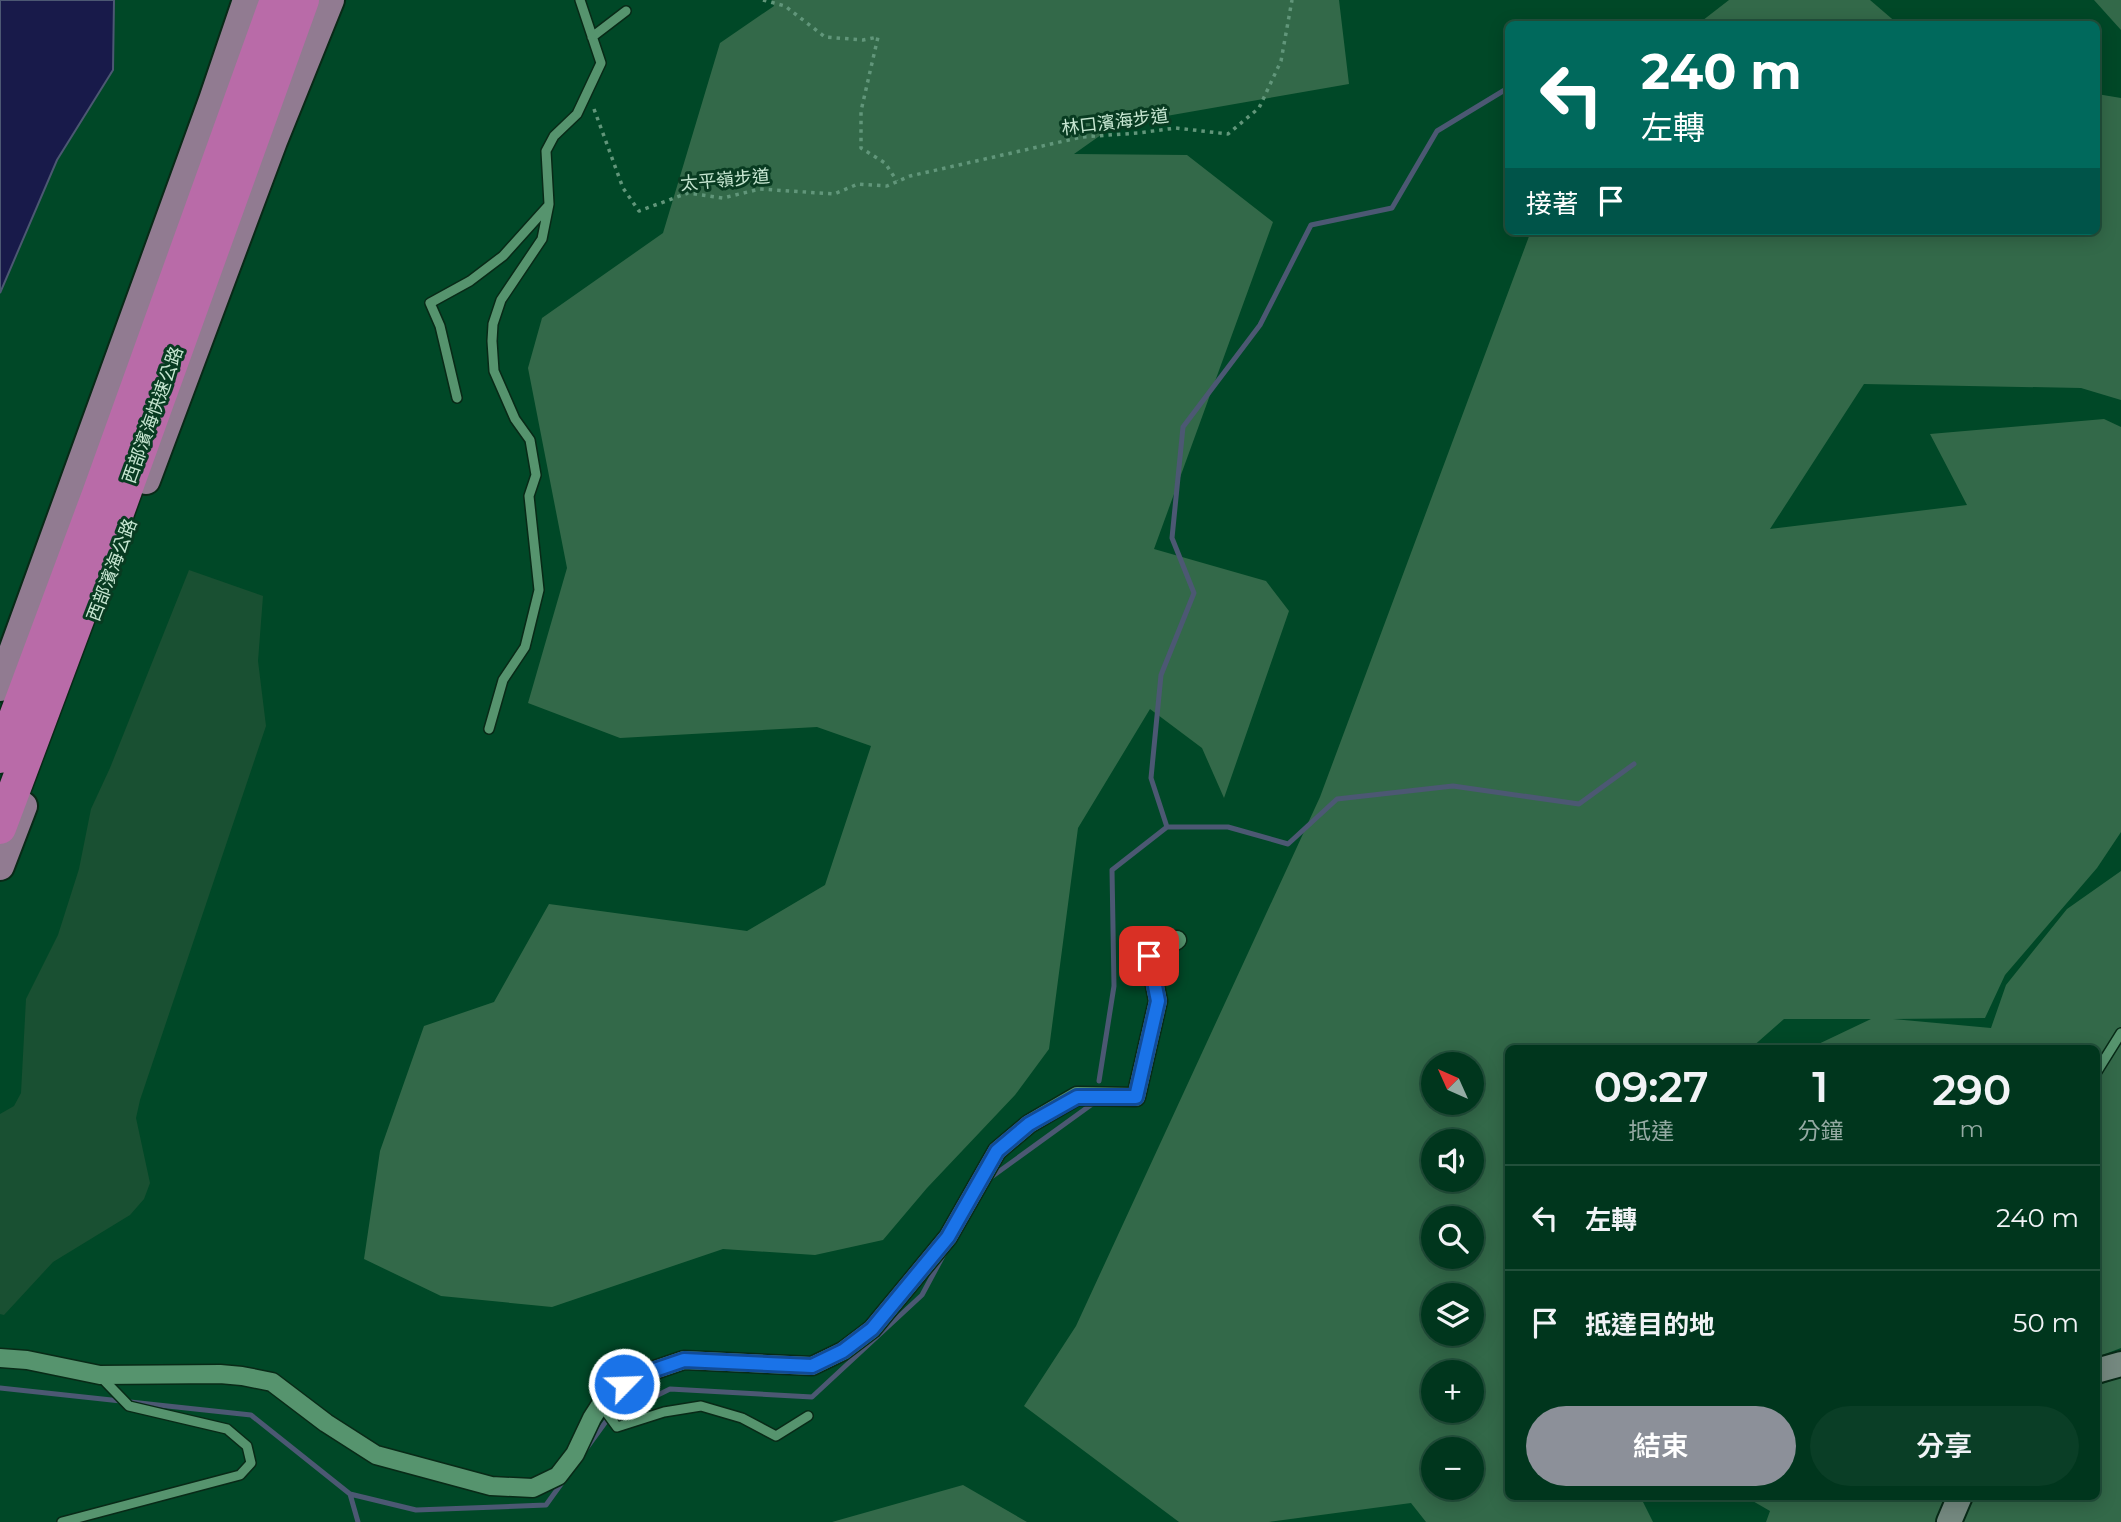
<!DOCTYPE html>
<html lang="zh-TW">
<meta charset="utf-8">
<style>
:root{--surface:#00361d;--page:#0a3e26;--text:#f1f3f6;--muted:#95aba4;--line:#22503b;--accent:#8c9099}
body{margin:0;font-family:Montserrat,"Noto Sans TC",sans-serif;background:var(--page);color:var(--text);height:100vh;display:flex;flex-direction:column;font-size:26px;white-space:nowrap}
*{box-sizing:border-box;margin:0}
p{font-size:23px;color:var(--muted)}
.icon{flex:none;width:38px;height:38px;fill:none;stroke:currentColor;stroke-width:2;stroke-linecap:round;stroke-linejoin:round}
.map{position:relative;flex:1;overflow:hidden}
.side{position:absolute;left:1505px;top:1045px;width:595px;height:455px;display:flex;flex-direction:column;background:var(--surface);border-radius:10px;box-shadow:0 4px 18px #0003,0 0 0 2px var(--line)}
.side>*{flex:none}
.hud{position:absolute;left:1505px;top:21px;width:595px;height:214px;border-radius:10px;box-shadow:0 4px 18px #0003,0 0 0 2px var(--line);background:#00695c;color:#fff;overflow:hidden}
.needle{width:46px;rotate:315deg}
.tools{position:absolute;left:1421px;top:1052px;display:grid;gap:14px}
.tools a{display:grid;place-items:center;width:63px;height:63px;border-radius:50%;background:var(--surface);box-shadow:0 4px 18px #0003,0 0 0 2px var(--line);font-size:35px}
.pin{position:absolute;display:grid;place-items:center;width:60px;height:60px;color:#fff;margin:-30px;border-radius:14px;box-shadow:0 4px 10px #0006}
.me{position:absolute;width:77px;margin:-38px;rotate:66deg;stroke-linejoin:round;filter:drop-shadow(0 0 5px #0008)}
.turn{display:flex;align-items:center;gap:24px;height:147px;padding:0 21px;font-size:32px}
.turn .icon{width:91px;height:91px;stroke-width:2.5}
.turn b{display:block;font-size:49px;line-height:60px}
.then{display:flex;align-items:center;height:66px;padding:0 21px;background:#0003;gap:14px;font-size:26px}
.eta{display:flex;justify-content:space-evenly;align-items:center;height:119px;text-align:center}
.eta b{font-size:42px;font-weight:600;line-height:49px}
.action{display:flex;gap:14px;margin-top:auto;padding:14px 21px}
.action a{flex:1;height:80px;border-radius:42px;background:var(--accent);color:#fff;font-size:28px;font-weight:600;line-height:80px;text-align:center}
.action a+a{background:var(--page);color:var(--text)}
ul{padding:0;list-style:none}
li{display:flex;align-items:center;gap:21px;height:105px;padding:0 21px;border-top:2px solid var(--line)}
li div{flex:1}
li b{display:block;font-size:26px}
li em{font-style:normal}
.map>svg:first-child{display:block}
</style>
<div class="map">
<svg width="2121" height="1522" viewBox="0 0 2121 1522">
<rect width="100%" height="100%" fill="#004827"/>
<!-- built -->
<path fill="#195032" d="M 189,570 L 263,596 L 258,661 L 266,726 L 140,1100 L 136,1118 L 150,1183 L 144,1199 L 130,1215 L 53,1262 L 4,1315 L 0,1314 L 0,1114 L 14,1106 L 21,1093 L 26,999 L 58,935 L 79,869 L 91,809 L 110,768 Z"/>
<!-- green -->
<path fill="#336949" fill-rule="evenodd" d="M 772,0 L 1339,0 L 1349,84 L 1115,125 L 1074,154 L 1187,155 L 1273,222 L 1154,549 L 1266,581 L 1289,611 L 1224,798 L 1202,748 L 1150,709 L 1078,828 L 1049,1049 L 1015,1095 L 927,1188 L 883,1240 L 815,1255 L 723,1249 L 552,1307 L 441,1296 L 364,1259 L 380,1151 L 424,1026 L 494,1002 L 549,904 L 747,931 L 825,885 L 871,746 L 817,727 L 620,738 L 528,703 L 567,568 L 528,368 L 542,318 L 663,233 L 720,43 L 774,6 Z
M 1729,0 L 1870,0 L 1898,24 L 1698,24 Z
M 2094,0 L 2121,0 L 2121,30 Z
M 2097,94 L 2121,98 L 2121,400 L 2081,388 L 1864,384 L 1770,529 L 1967,505 L 1930,434 L 2104,419 L 2121,427 L 2121,832 L 2097,868 L 2005,975 L 1985,1018 L 1893,1019 L 1991,1028 L 2006,985 L 2067,909 L 2121,871 L 2121,1348 L 2097,1357 L 2096,1048 L 1810,1048 L 1871,1019 L 1784,1019 L 1751,1048 L 1508,1048 L 1508,1496 L 1640,1496 L 1653,1522 L 1426,1522 L 1411,1503 L 1269,1522 L 1179,1522 L 1024,1406 L 1076,1326 L 1320,797 L 1531,231 L 2096,231 ZM 1433,1064 L 1472,1064 L 1472,1102 L 1433,1102 ZM 1433,1141 L 1472,1141 L 1472,1180 L 1433,1180 ZM 1433,1218 L 1472,1218 L 1472,1256 L 1433,1256 ZM 1433,1295 L 1472,1295 L 1472,1334 L 1433,1334 ZM 1433,1372 L 1472,1372 L 1472,1410 L 1433,1410 ZM 1433,1449 L 1472,1449 L 1472,1488 L 1433,1488 Z
M 2121,1377 L 2121,1522 L 1961,1522 L 1973,1496 L 2096,1496 L 2097,1386 Z
M 963,1485 L 1027,1522 L 832,1522 Z
M 1744,1496 L 1958,1496 L 1949,1522 L 1766,1522 L 1770,1511 Z"/>
<!-- water -->
<path fill="#181a4a" stroke="#4c5873" stroke-width="2" d="M 0,0 L 114,0 L 113,70 L 57,160 L 0,293 Z"/>
<g fill="none" stroke-linecap="round" stroke-linejoin="round">
<!-- stream -->
<path stroke="#4c5873" stroke-width="5" d="M 1167,827 L 1228,827 L 1288,844 L 1337,799 L 1453,786 L 1579,804 L 1634,764
M 1099,1081 L 1114,986 L 1112,870 L 1167,827 L 1151,778 L 1161,675 L 1194,593 L 1172,538 L 1183,427 L 1260,325 L 1311,225 L 1392,208 L 1437,131 L 1508,88
M 990,1178 L 1095,1102
M 0,1388 L 251,1415 L 350,1494 L 416,1510 L 546,1505 L 564,1480
M 586,1449 L 607,1420 L 670,1389 L 812,1397 L 922,1295 L 944,1254
M 350,1494 L 358,1522"/>
<defs>
<path id="lane" d="M 592,37 L 626,11
M 457,398 L 440,326 L 430,303 L 470,281 L 503,256 L 548,206
M 489,729 L 503,680 L 525,647 L 539,590 L 529,496 L 536,475 L 530,440 L 515,419 L 494,371 L 492,341 L 493,324 L 501,300 L 542,239 L 549,204 L 546,151 L 554,136 L 577,114 L 601,63 L 580,0
M 2096,1073 L 2121,1033
M 601,1405 L 617,1427 L 664,1412 L 701,1406 L 742,1418 L 776,1436 L 808,1416
M 62,1522 L 240,1475 L 251,1463 L 247,1446 L 227,1429 L 129,1406 L 100,1376"/>
<path id="street" d="M 0,1358 L 27,1360 L 100,1375 L 220,1374 L 242,1376 L 272,1382 L 326,1423 L 376,1455 L 491,1486 L 533,1488 L 558,1476 L 575,1454 L 592,1418 L 608,1393 L 640,1375 L 684,1360 L 812,1366 L 843,1351 L 872,1329 L 948,1237 L 997,1151 L 1029,1124 L 1077,1096 L 1136,1097 L 1158,1001 L 1149,956 L 1177,940"/>
<path id="secondary" d="M 2096,1371 L 2121,1364
M 1949,1522 L 1960,1496"/>
<path id="primary" d="M 146,480 L 273,141 L 330,0
M 0,687 L 213,100 L 247,0
M 0,866 L 23,806"/>
<path id="highway" d="M 0,757 L 98,494 L 276,0
M 0,828 L 115,521 L 303,0"/>
</defs>
<!-- lane casing -->
<use href="#lane" stroke="#082a17" stroke-width="12"/>
<!-- street casing -->
<use href="#street" stroke="#082a17" stroke-width="21"/>
<!-- secondary casing -->
<use href="#secondary" stroke="#082a17" stroke-width="28"/>
<!-- primary casing -->
<use href="#primary" stroke="#082a17" stroke-width="32"/>
<!-- highway casing -->
<use href="#highway" stroke="#082a17" stroke-width="35"/>
<!-- path -->
<path stroke="#61967a" stroke-width="3.5" stroke-dasharray="3.5 5" stroke-linecap="butt" d="M 763,0 L 785,6 L 825,37 L 863,40 L 878,37 L 861,111 L 861,148 L 885,163 L 897,181
M 594,109 L 623,188 L 639,211 L 688,193 L 723,198 L 760,189 L 834,194 L 858,184 L 887,186 L 910,176 L 1082,137 L 1138,133 L 1176,128 L 1228,134 L 1259,108 L 1281,61 L 1292,0"/>
<!-- lane -->
<use href="#lane" stroke="#56946e" stroke-width="9"/>
<!-- street -->
<use href="#street" stroke="#56946e" stroke-width="18"/>
<!-- secondary -->
<use href="#secondary" stroke="#74887f" stroke-width="24"/>
<!-- primary -->
<use href="#primary" stroke="#917b91" stroke-width="28"/>
<!-- highway -->
<use href="#highway" stroke="#b96ba8" stroke-width="32"/>
</g>
<g fill="none" stroke-linecap="round" stroke-linejoin="round">
<defs>
<path id="route" d="M 624,1384 L 640,1375 L 684,1360 L 812,1366 L 843,1351 L 872,1329 L 948,1237 L 997,1151 L 1029,1124 L 1077,1097 L 1136,1097 L 1158,1001 L 1149,956"/>
</defs>
<!-- route casing -->
<use href="#route" stroke="#114b97" stroke-width="18"/>
<!-- route -->
<use href="#route" stroke="#1a73e8" stroke-width="12"/>
</g>
<g text-anchor="middle" dominant-baseline="central" stroke-width="6" stroke-linejoin="round" paint-order="stroke">
<!-- street labels -->
<g font-size="18" fill="#c7e7d2" stroke="#083b21">
<text transform="translate(1115 122) rotate(-7)">林口濱海步道</text>
<text transform="translate(725 180) rotate(-5)">太平嶺步道</text>
<text transform="translate(153 415) rotate(-70)">西部濱海快速公路</text>
<text transform="translate(112 570) rotate(-69)">西部濱海公路</text>
</g>
</g>
</svg>
<div class="tools">
<a><svg class="needle" viewBox="-14 -14 28 28"><path d="M0-13l5 13h-10z" fill="#e53935"/><path d="M0 13l5-13h-10z" fill="#95aba4"/></svg></a>
<a><svg class="icon" aria-label="sound" viewBox="0 0 24 24"><path d="M4 9h4l5-4v14l-5-4H4zM17 9q2 3 0 6"/></svg></a>
<a><svg class="icon" aria-label="search" viewBox="0 0 24 24"><circle cx="10" cy="10" r="6"/><path d="M15 15l6 6"/></svg></a>
<a><svg class="icon" aria-label="layers" viewBox="0 0 24 24"><path d="M12 4l9 5-9 5-9-5zM3 14l9 5 9-5"/></svg></a>
<a>+</a>
<a>−</a>
</div>
<div class="pin" style="left:1149px;top:956px;background:#d93025"><svg class="icon" aria-label="arrive" viewBox="0 0 24 24"><path d="M6 21V4h12l-3 4 3 4H6"/></svg></div>
<svg class="me" style="left:624px;top:1384px" viewBox="-20 -20 40 40"><circle r="17" fill="#1a73e8" stroke="#fff" stroke-width="3"/><path d="M0-11L8 9 0 5-8 9z" fill="#fff"/></svg>
<div class="hud">
<div class="turn"><svg class="icon" aria-label="left" viewBox="0 0 24 24"><path d="M17 20v-9H6M10 6l-5 5 5 5"/></svg><div><b>240 m</b>左轉</div></div>
<div class="then">接著<svg class="icon" aria-label="arrive" viewBox="0 0 24 24"><path d="M6 21V4h12l-3 4 3 4H6"/></svg></div>
</div>
<section class="side">
<div class="eta">
<div><b>09:27</b><p>抵達</p></div>
<div><b>1</b><p>分鐘</p></div>
<div><b>290</b><p>m</p></div>
</div>
<ul>
<li><svg class="icon" aria-label="left" viewBox="0 0 24 24"><path d="M17 20v-9H6M10 6l-5 5 5 5"/></svg><div><b>左轉</b></div><em>240 m</em></li>
<li><svg class="icon" aria-label="arrive" viewBox="0 0 24 24"><path d="M6 21V4h12l-3 4 3 4H6"/></svg><div><b>抵達目的地</b></div><em>50 m</em></li>
</ul>
<div class="action"><a>結束</a><a>分享</a></div>
</section>
</div>
